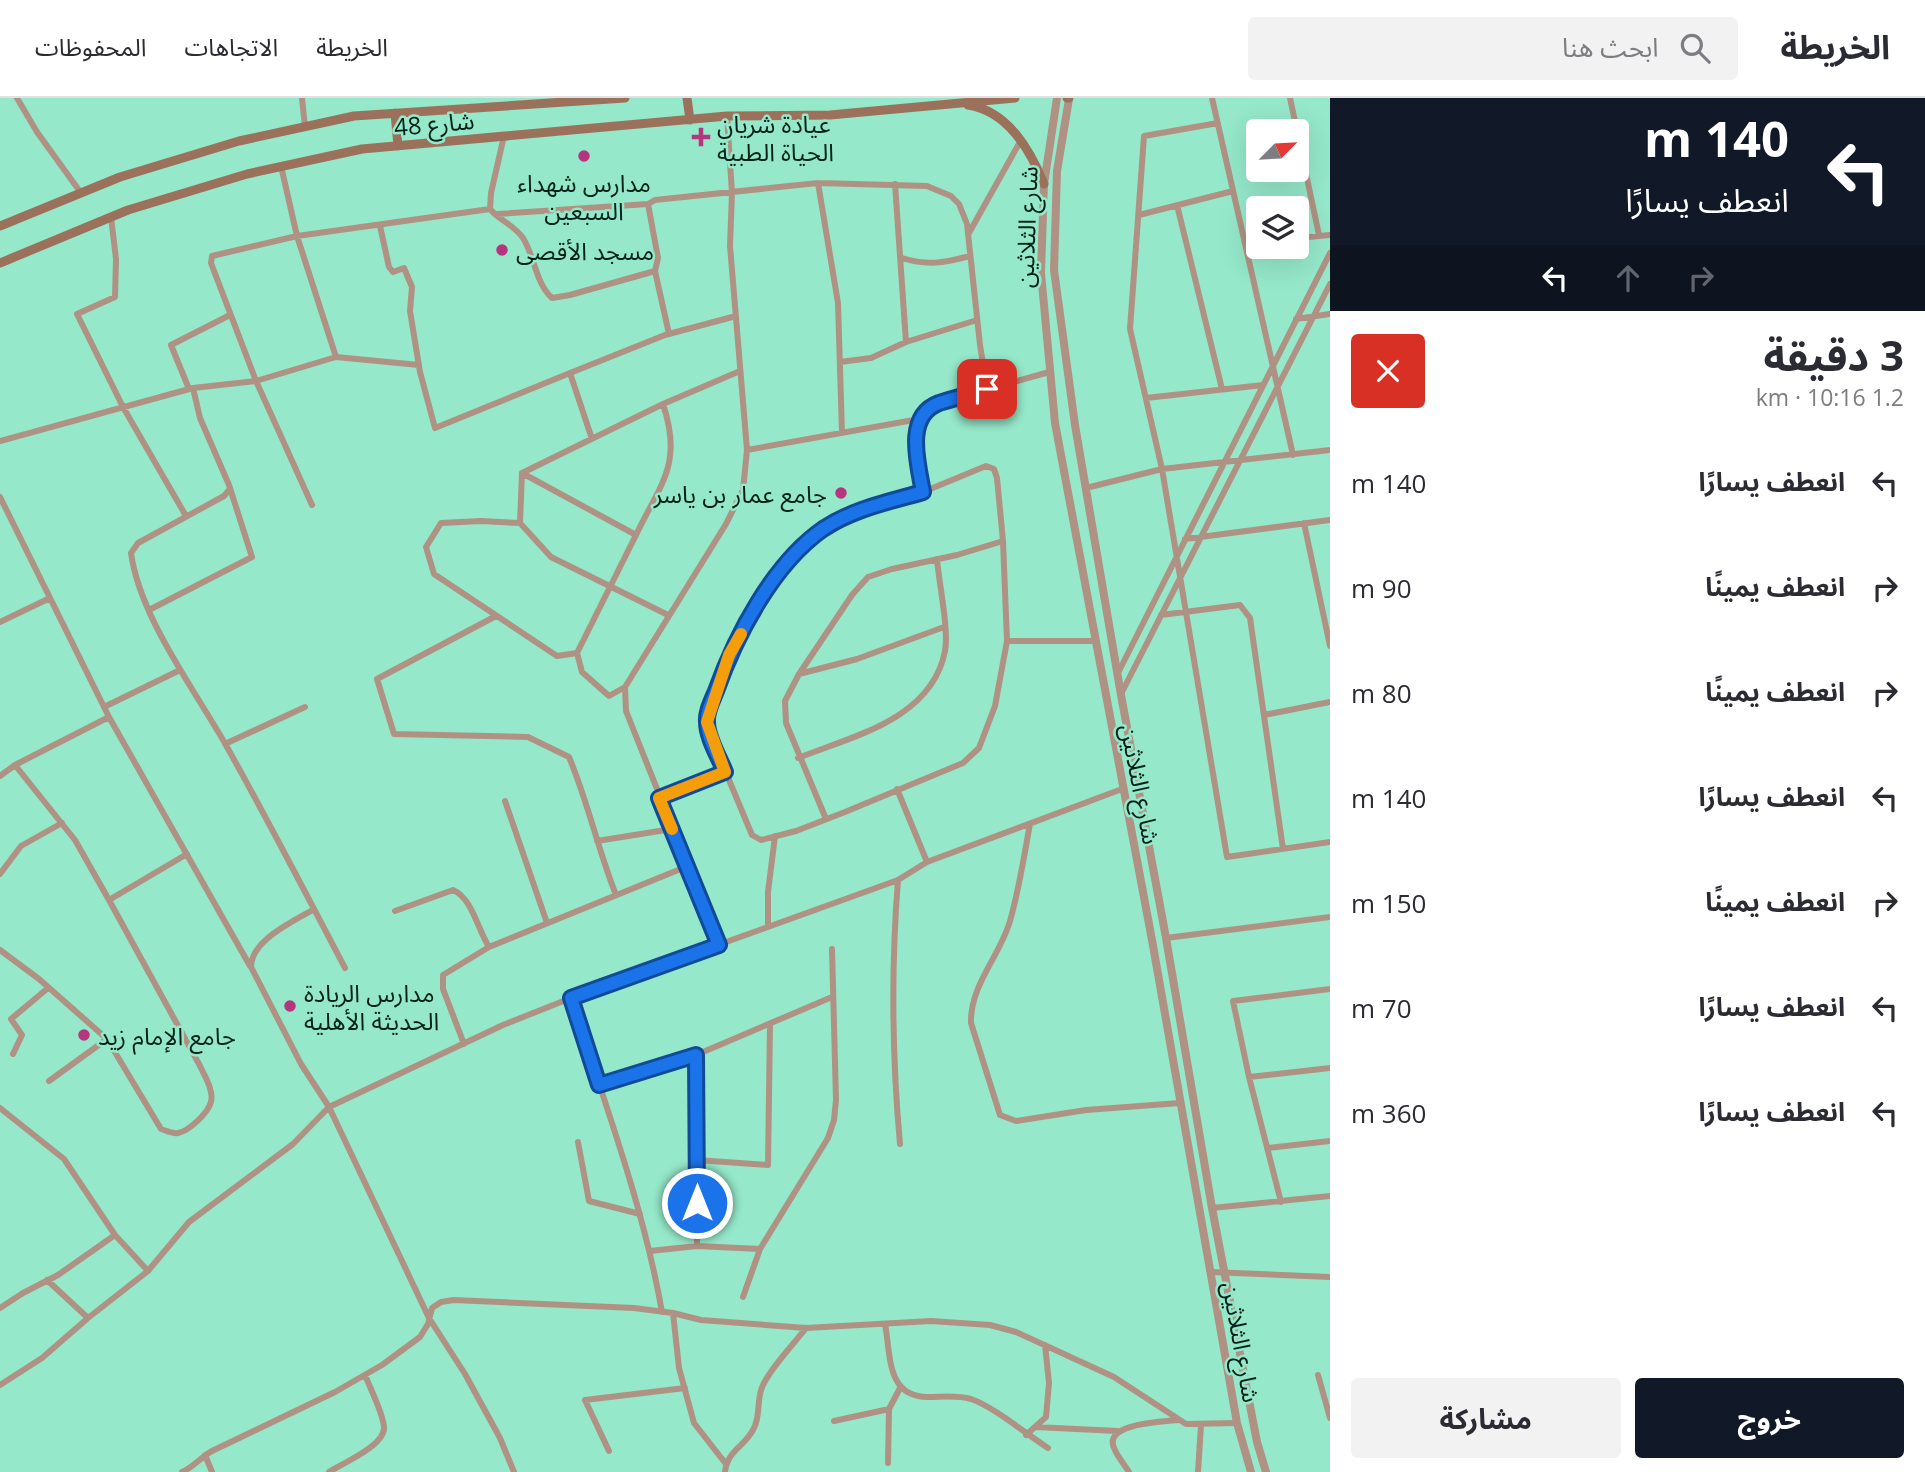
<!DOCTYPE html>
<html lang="ar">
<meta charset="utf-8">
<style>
:root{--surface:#fff;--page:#f2f2f3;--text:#2b2b33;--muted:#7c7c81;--line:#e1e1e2;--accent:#111827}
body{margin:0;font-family:"Open Sans","Noto Sans Arabic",sans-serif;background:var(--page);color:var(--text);direction:rtl;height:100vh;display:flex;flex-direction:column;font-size:26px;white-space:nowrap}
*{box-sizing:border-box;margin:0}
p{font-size:23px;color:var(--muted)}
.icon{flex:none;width:38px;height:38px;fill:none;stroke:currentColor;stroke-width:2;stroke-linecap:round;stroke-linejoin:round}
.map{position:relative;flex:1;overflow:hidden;direction:ltr}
.drawer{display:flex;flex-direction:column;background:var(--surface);width:595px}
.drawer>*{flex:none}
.guide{background:#111827;color:#fff;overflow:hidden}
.needle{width:46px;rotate:66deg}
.tools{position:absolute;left:1246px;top:21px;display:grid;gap:14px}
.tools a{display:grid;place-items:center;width:63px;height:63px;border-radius:7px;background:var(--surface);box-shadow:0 7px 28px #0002;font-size:35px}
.pin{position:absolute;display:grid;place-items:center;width:60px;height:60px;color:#fff;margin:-30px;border-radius:14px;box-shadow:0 4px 10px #0006}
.me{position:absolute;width:77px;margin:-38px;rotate:0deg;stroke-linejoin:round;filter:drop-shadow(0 0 5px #0008)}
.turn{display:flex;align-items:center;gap:24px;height:147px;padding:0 21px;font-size:32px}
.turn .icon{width:91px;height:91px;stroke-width:2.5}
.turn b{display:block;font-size:49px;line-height:60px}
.lanes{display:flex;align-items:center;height:66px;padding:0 21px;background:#0003;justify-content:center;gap:35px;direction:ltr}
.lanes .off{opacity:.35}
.round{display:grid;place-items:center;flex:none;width:74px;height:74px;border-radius:7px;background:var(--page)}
.summary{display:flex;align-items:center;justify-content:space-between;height:119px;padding:0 21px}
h1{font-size:42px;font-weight:700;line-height:52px}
.button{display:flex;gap:14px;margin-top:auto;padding:14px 21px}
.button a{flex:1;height:80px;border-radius:7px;background:var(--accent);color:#fff;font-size:28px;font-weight:700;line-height:80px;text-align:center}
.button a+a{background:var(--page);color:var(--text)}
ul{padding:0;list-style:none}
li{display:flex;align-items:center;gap:21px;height:105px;padding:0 21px}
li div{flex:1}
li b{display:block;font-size:26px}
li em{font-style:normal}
header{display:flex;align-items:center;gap:42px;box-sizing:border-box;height:98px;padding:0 35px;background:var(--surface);border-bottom:2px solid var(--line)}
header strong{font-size:33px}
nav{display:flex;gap:38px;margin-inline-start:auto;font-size:24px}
.search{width:490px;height:63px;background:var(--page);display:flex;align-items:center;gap:18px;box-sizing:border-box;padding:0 24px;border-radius:7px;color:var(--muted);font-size:26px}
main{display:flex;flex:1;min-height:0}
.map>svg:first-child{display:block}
</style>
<header>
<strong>الخريطة</strong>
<div class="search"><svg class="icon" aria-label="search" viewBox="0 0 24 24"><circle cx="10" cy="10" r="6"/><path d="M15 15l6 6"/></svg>ابحث هنا</div>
<nav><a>الخريطة</a><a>الاتجاهات</a><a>المحفوظات</a></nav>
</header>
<main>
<section class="drawer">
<div class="guide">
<div class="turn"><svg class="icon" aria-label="left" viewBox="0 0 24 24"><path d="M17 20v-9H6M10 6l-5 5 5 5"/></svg><div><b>140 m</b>انعطف يسارًا</div></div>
<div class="lanes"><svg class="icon" aria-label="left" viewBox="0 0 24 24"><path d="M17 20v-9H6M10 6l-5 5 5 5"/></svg><svg class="icon off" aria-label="ahead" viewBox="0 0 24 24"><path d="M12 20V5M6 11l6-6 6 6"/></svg><svg class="icon off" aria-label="right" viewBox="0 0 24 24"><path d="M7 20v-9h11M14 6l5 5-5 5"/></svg></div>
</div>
<div class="summary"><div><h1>3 دقيقة</h1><p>1.2 km · 10:16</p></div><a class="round" style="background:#d93025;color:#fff"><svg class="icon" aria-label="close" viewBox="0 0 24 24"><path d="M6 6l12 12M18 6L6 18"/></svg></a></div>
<ul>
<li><svg class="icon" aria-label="left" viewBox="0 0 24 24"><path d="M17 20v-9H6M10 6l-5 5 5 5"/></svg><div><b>انعطف يسارًا</b></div><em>140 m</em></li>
<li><svg class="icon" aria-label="right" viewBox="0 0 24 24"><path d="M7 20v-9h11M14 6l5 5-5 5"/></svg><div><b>انعطف يمينًا</b></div><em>90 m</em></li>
<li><svg class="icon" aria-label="right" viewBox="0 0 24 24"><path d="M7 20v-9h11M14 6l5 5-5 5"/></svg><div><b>انعطف يمينًا</b></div><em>80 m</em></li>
<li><svg class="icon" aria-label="left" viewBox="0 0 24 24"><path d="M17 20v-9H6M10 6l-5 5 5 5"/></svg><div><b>انعطف يسارًا</b></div><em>140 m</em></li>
<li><svg class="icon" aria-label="right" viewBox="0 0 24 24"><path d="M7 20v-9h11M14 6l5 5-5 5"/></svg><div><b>انعطف يمينًا</b></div><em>150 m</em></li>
<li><svg class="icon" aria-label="left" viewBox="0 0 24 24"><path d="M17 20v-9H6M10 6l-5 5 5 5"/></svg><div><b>انعطف يسارًا</b></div><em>70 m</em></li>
<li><svg class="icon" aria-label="left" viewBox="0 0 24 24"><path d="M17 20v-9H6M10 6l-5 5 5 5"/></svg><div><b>انعطف يسارًا</b></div><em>360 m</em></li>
</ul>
<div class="button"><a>خروج</a><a>مشاركة</a></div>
</section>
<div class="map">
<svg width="1330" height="1374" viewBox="0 0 1330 1374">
<rect width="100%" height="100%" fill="#95e8ca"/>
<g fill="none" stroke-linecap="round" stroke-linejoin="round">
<!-- minor -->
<path stroke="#af9283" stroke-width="6" d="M 17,0 L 37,34 L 81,95
M 302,0 L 305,29
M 1212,0 L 1293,357
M 1290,0 L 1319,137
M 1218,25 L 1144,38 L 1130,231 L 1162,371 L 1227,759 L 1330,744
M 504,38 L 491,95 L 490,111 C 499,122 514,127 523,140 C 535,159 535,184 552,200 L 570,197 L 655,173 L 658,160 L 648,106 L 655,102 L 818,85 L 927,88 L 951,98 L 959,106 L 967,126 L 980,247 L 987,291
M 818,85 L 838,205 L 842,335
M 895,86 L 906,244
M 1177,107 L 1222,291
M 497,116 L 648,106
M 1139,117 L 1233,93
M 111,119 L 116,161 L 115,199 L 77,216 L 123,309 L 186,418
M 380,128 L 389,169 L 393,174 L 404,170 L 412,189 L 410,213 L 420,274 L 435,330 L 570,275
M 969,135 L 1021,42
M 1297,140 L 1330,137
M 1245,145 L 1258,143
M 902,160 C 928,168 943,165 970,158
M 655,173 L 669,236
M 1296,221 L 1330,216
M 336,259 L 419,267
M 840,264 L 871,260 L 906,244 L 977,222
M 193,290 L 256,283 L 336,259 L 297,138 L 281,68
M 189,291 L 171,247 L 230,217
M 1146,300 L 1263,287
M 592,341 L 570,275 L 665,237 L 736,218
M 0,343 L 193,290 L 200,320 L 229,387 L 252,459 L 149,512
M 747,352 L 919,321
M 986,368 L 994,371 L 997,380 L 1003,443 L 1007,543 L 995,608 L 979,650 L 963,665 L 845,714 L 796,733 L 761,742 L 752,737 L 709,634 L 707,624 L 729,557 L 771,485 L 806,444 L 852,415 L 923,394 Z
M 522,375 L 663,306 L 740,273
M 1086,390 L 1162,371 L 1330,352
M 229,392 L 224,398 L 138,445 L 131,455 C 140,520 195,592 227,649 C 268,722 306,796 345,870
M 923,394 C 920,376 911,336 920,319 C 924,312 932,309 939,305 L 1049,274
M 0,399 L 109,619
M 312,407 L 256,283 L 211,165 L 212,158 L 297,138 L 490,111
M 520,425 L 481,423 L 441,425 L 426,449 L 434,476 L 557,558 L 577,555 L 636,437 L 522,375 L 520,425 L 551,459 L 668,517
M 1304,425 L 1330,548
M 636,437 C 661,385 683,366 663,306
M 1185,441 L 1330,422
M 1161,517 L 1240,507 L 1250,520 L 1283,751
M 496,518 L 377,581 L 394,636 L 528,639 L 569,659 C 588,704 598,752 616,797
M 0,524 L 50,500
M 1007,543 L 1095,543
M 577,555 L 582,574 L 609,598 L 625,589 L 726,426 L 743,392 L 747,352 L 730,148 L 732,95 L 727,18
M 1118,575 L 1330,155
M 799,576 L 857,561 L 944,529
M 625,589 L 626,613 L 719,847
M 1121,596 L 1330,186
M 104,609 L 180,572
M 1264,617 L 1330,604
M 225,646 L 305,609
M 798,660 C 853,638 932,621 945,553 C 949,531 939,486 937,461
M 15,667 L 75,742 L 109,802 L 187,756
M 0,678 L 15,667 L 109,619 L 250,868
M 897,691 L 927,764
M 659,700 L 725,674
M 505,703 L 547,825
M 826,721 L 786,625 L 785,603 L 799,576 L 852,497 L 868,479 L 892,471 L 957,457 L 1003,443
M 1030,726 C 1024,758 1019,792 1010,823 C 1000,858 970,887 971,925 L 1000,1017 L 1016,1023 L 1086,1012 L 1180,1005
M 597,743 L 672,731
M 0,776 L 21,748 L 62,725
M 898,782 C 891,870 892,958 900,1046
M 314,811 C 293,824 251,842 251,869 L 301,966 L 329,1009 L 429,1220 L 465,1276 L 500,1340 L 514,1374
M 395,813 L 453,792 C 472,800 478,832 489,849
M 768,829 L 768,794 L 775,738
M 1166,840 L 1330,819
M 0,852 L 39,881 L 107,941 L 161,1031 C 167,1033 172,1036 178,1035 C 189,1033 208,1015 211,1004 C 214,992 204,977 199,966 L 109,802
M 571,900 C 604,1004 643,1106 662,1214
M 464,946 L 443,891 L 443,877 L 489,849 L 688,768
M 13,956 L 22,937 L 11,921 L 48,890
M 1249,979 L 1330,970
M 49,983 L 107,941
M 599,987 L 696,957 L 832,899
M 0,1010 L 64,1061 L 115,1137 L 148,1173
M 578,1044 L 589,1103 L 640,1116
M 1267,1050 L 1330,1043
M 697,1062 L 768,1067 L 770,927
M 1281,1104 L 1249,979 L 1233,903 L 1330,891
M 1212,1110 L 1330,1098
M 697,1148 L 760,1151 L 828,1040 L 834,1022 L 836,1002 L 832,851
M 650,1153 L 697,1148 L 696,957
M 1210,1174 L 1330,1179
M 47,1182 L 88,1220
M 743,1199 L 760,1151
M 0,1210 L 23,1195 L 58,1177 L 115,1137
M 673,1215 L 679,1270 L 694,1325 L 726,1366
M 885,1226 C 891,1257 886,1299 928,1299 C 942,1299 957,1297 971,1301 C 994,1309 1026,1336 1048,1350
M 1318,1277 L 1330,1320
M 0,1287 L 42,1260 L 88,1220 L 148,1173 L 189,1124 L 293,1046 L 329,1009 L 503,927 L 571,900 L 898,782 L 927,764 L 1122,691
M 834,1323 L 889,1311 L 900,1290
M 1035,1329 L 1118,1333
M 1026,1337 L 1046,1319 L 1049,1285 L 1045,1247
M 609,1353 L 585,1302 L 685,1290
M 205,1357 L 212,1374
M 888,1365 L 889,1311
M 182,1374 C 194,1369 201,1359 212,1353 L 335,1294 L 382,1267 L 420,1239 L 428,1226 L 432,1210 L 441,1204 L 454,1202 L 634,1210 L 673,1215 L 701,1222 L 806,1230 L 931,1223 L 990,1227 L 1016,1234 L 1114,1279 L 1186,1326 L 1237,1325
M 329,1374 C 343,1365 384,1348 384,1330 C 384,1317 370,1290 365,1277
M 725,1374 C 727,1352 746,1348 754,1330 C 761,1316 756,1301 763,1287 C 772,1268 793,1247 806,1230
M 1129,1374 C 1124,1366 1117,1358 1114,1350 C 1103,1325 1163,1324 1178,1322
M 1198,1374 L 1201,1327"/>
<!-- tertiary -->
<path stroke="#af9283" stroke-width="8" d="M 1057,0 L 1044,86 L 1041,175 L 1055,325 L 1152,842 L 1237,1325 L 1251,1374
M 1069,1 L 1057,73 L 1054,172 L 1075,327 L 1121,597 L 1166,840 L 1212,1110 L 1257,1344 L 1266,1374"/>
<!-- secondary -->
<path stroke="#9b715b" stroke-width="9" d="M 687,0 L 690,22
M 1067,0 L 1069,0
M 968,7 C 1008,13 1030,52 1044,86
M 395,15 L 398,48
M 0,128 L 120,79 L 239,43 L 354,18 L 625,0
M 0,165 L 128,112 L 247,76 L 362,51 L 727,18 L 830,17 L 1015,0"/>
</g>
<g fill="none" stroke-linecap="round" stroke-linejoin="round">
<defs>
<path id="route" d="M 697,1105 L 696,957 L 599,987 L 571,900 L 719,847 L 659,700 L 725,674 C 719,659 707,640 707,624 C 706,614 712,603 716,593 C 736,537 773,466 823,431 C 853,411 888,404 923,394 C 918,366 904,318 939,305 C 955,300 971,296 987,291"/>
</defs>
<!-- route casing -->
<use href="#route" stroke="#114b97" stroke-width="18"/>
<!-- route -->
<use href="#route" stroke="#1a73e8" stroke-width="12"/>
<!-- slow -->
<path stroke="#f59e0b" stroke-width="12" d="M 672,731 L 659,700 L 725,674 L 707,624 L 729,557 L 741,536"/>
</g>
<!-- markers -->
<g fill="#b6357f" stroke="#95e8ca" stroke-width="2.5">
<path d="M697.5 28.5h7v7h7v7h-7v7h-7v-7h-7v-7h7z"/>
<circle cx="584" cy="58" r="7"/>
<circle cx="502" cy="152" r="7"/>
<circle cx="841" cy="395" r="7"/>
<circle cx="290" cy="908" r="7"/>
<circle cx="84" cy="937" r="7"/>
</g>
<g text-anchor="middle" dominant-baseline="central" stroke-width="5" stroke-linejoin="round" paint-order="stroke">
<!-- street labels -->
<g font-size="24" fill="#002218" stroke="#95e8ca">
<text transform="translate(434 25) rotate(-5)">شارع 48</text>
<text transform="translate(1026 129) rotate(-88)">شارع الثلاثين</text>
<text transform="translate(1141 686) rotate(79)">شارع الثلاثين</text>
<text transform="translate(1242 1244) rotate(80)">شارع الثلاثين</text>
</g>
<!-- poi labels -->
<g font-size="24" fill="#002218" stroke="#95e8ca" text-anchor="start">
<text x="717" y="25">عيادة شريان<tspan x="717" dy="28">الحياة الطبية</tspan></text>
<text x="584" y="84" text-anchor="middle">مدارس شهداء<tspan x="584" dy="28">السبعين</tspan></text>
<text x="516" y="152">مسجد الأقصى</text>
<text x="827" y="395" text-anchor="end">جامع عمار بن ياسر</text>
<text x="304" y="894">مدارس الريادة<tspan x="304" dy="28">الحديثة الأهلية</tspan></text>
<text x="98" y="937">جامع الإمام زيد</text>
</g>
</g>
</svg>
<div class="tools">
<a><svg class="needle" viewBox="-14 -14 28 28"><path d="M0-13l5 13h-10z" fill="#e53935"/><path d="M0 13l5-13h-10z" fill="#7c7c81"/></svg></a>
<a><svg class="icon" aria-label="layers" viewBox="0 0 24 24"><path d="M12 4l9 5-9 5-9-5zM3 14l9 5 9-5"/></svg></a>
</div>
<div class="pin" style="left:987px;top:291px;background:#d93025"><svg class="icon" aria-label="arrive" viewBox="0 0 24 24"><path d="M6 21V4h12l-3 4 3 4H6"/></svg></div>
<svg class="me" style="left:697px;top:1105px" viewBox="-20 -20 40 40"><circle r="17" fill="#1a73e8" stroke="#fff" stroke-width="3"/><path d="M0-11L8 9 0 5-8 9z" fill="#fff"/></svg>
</div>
</main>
